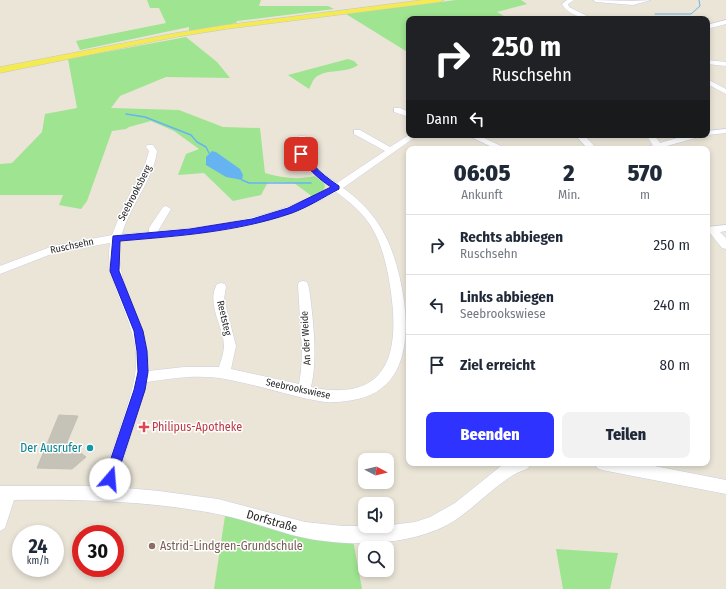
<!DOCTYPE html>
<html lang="de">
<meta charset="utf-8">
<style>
:root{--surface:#fff;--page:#f2f2f3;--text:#1f2937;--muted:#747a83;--line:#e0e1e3;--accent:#2f33ff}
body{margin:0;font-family:"Fira Sans Condensed",sans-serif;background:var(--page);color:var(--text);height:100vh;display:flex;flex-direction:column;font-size:15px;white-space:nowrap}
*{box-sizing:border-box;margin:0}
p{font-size:13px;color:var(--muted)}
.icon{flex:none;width:22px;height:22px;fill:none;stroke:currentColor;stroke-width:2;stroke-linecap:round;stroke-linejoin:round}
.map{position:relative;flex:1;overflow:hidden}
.side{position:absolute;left:406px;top:146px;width:304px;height:320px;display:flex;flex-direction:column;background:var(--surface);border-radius:8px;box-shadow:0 2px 6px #0003}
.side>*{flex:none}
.banner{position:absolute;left:406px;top:16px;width:304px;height:122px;border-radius:8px;box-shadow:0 2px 6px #0003;background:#202124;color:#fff;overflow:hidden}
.needle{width:26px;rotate:97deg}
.controls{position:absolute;left:358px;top:453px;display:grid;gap:8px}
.controls a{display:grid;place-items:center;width:36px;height:36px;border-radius:8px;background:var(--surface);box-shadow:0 2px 6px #0003;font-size:20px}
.speed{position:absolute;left:12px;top:525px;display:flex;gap:8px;font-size:20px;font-weight:700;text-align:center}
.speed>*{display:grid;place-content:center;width:52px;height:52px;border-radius:50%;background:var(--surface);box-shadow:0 2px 6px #0003;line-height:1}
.speed small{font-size:10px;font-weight:400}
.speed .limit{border:6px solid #d22;background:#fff;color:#111}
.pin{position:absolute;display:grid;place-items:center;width:34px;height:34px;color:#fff;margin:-17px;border-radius:8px;box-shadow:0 2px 6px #0006}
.me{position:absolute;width:44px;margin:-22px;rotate:18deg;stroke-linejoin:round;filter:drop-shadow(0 0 3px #0008)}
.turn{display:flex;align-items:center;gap:14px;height:84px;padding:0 20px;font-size:18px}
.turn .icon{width:52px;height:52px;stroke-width:2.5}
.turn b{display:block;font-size:28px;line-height:34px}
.then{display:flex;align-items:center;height:38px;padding:0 20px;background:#0003;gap:8px;font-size:15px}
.eta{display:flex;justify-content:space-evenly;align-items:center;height:68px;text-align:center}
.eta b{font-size:24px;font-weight:800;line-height:28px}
.primary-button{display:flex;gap:8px;margin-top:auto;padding:8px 20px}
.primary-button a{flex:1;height:46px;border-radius:8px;background:var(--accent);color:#fff;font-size:16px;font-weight:800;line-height:46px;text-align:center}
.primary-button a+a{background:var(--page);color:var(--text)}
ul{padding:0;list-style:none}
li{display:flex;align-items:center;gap:12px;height:60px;padding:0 20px;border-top:1px solid var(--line)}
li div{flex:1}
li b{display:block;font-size:15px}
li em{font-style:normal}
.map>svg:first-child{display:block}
</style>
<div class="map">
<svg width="726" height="589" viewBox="0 0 726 589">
<rect width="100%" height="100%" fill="#eae5d7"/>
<!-- green -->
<path fill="#9fe491" d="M 147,0 L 261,0 L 259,6 L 328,6 L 334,9 L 237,21 L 236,23 L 189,31 L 189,27 L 80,50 L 76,41 L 166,23 L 159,8 L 150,8 Z
M 456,0 L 521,0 L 527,4 L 497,12 L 509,19 L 409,19 L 409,53 L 346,14 Z
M 186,37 L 217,62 L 230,78 L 166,77 L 120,96 L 111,108 L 179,110 L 223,127 L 260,128 L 265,173 C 283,178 297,180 315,176 L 324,183 L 325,187 L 323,191 L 313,197 L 294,183 L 268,182 L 261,195 L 233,201 L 204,173 L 178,175 L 186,154 L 199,149 L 174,131 L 151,121 L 129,127 L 126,129 L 112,131 L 87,201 L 81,209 L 59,205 L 63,195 L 0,195 L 0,164 L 12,163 L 42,132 L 45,114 L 77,108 L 68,59 Z
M 348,59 L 354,61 L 358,65 C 346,74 326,68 315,78 C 312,81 311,86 309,89 L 288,75 Z
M 225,516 L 353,540 L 362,589 L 214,589 Z
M 556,549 L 618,553 L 610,589 L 563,589 Z"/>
<!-- water -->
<path fill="#65b4f1" d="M 212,151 L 216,152 L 240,169 L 243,175 L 242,180 L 226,177 L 206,165 L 206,157 Z"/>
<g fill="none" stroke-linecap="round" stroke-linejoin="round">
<!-- stream-far1 -->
<path stroke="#65b4f1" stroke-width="1" d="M 655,14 L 691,14 L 700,6 L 699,0"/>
<!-- stream -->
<path stroke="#65b4f1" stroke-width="1.5" d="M 126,114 L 145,117 L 191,135 L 197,142 L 206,147 L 209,153
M 242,180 L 249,183 L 311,183"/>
</g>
<!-- building -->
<path fill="#c5c2b7" stroke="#c5c1b1" d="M 59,415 L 78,416 L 67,442 L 86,457 L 72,469 L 37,468 Z"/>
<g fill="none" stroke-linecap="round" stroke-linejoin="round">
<defs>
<path id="minor" d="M 567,0 L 574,0 L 568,4 L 569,7 L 593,19 C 583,19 567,14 562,4 Z
M 593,0 L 633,1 L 651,0 L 633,5 L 596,2 Z
M 726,20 L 726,24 L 707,29 L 707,25 Z
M 707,60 L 726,62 L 726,66 L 707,64 Z
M 707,79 L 726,89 L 726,94 L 707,84 Z
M 394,108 L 400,108 L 409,112 L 409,117 L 394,112 Z
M 726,129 L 726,133 L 707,135 L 705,135 L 707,135 L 707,131 Z
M 354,130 L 360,130 L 390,147 L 409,135 L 418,135 L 343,188 C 383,216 397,253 404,301 C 409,341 405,388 358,399 C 348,401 336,403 325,402 C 292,397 259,385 225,379 C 200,374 172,378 147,382 L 115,487 L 159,491 L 218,499 L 305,522 L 343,526 L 383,526 L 415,522 L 430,517 L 455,503 L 501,466 L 507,463 L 531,463 C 530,464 529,467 528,468 C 526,470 520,471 517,473 C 509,477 502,483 495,488 C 479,501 465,515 447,525 C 403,548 339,547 292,535 C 264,527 237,517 207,512 C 143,501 79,499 14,500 L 5,528 L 0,531 L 0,486 L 100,486 C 107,466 114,446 121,425 C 129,399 140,374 135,345 C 129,310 104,280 110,243 L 54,253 L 0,274 L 0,266 L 53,246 L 112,235 L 123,207 L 145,165 L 149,151 L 146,147 L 147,145 L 153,145 L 157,151 C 154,178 130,206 122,234 L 149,232 L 149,228 L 163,207 L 166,206 L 171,209 L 158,231 C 221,226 275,218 330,187 C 315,176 287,157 299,136 L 305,136 L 306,138 C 299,159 322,173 337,183 L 385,151 L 354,134 ZM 336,192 C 349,201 362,212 371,226 C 383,246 388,270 391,293 C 400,356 386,403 311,387 C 318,359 313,317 309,288 L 307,282 L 303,281 L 299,282 L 298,285 L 302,351 L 301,371 L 299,384 L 231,369 L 236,346 L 224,299 L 226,287 L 225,284 L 221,283 L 217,284 C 206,304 223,325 224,345 C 224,352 221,361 219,367 L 184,367 L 148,371 C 152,324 113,288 120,241 C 198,234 266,231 336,192 Z
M 467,135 L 478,135 L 507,149 L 496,149 Z
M 575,135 L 584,135 L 597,149 L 588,149 Z
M 646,135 L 654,135 L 660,143 L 687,135 L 700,135 L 699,137 L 663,147 L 664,149 L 642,149 L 653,145 Z
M 726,225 L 726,231 L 720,232 L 726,238 L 726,249 L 722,248 L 710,233 L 707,233 L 707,227 Z
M 595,463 L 639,463 L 726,480 L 726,494 L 602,470 L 597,468 Z"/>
<path id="major" d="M 423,0 L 444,0 L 440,2 L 226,29 L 176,37 L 0,73 L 0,67 L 176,33 L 226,25 Z"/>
</defs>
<!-- minor casing -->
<use href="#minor" stroke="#cccde1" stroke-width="1"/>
<!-- major casing -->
<use href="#major" stroke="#c7c7c7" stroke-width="1"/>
<!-- minor -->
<use href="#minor" fill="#fff" fill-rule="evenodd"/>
<!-- major -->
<use href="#major" fill="#f4ea52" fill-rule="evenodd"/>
</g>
<!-- route -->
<path fill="#2f33ff" stroke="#1f21a6" d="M 301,152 C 306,155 309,160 313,164 C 320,173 329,179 339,186 L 339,189 C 324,197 308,207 292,213 C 237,232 178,236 120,241 L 119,271 L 143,331 L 147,351 L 148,372 L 145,390 L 116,479 L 114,483 L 110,485 L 106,483 L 104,479 L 134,390 L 138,372 L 137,351 L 134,331 L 110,271 L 113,236 L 190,229 L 252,219 L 288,208 L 331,187 C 317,178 307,168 298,154 Z"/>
<!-- markers -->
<path fill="#e0444e" stroke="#fff" stroke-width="1.5" d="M142 421h4v4h4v4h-4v4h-4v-4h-4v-4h4z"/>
<circle fill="#0f9aa8" stroke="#fff" stroke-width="1.5" cx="90" cy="448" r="4"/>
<circle fill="#8d6e63" stroke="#fff" stroke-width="1.5" cx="152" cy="546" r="4"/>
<g text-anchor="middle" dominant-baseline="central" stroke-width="3" stroke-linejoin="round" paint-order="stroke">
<!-- street labels -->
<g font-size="10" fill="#272727" stroke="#fff">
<text transform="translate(135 193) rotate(-63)">Seebrooksberg</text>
<text transform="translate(72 246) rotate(-12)">Ruschsehn</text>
<text transform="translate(224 318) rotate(77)">Reetsteg</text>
<text transform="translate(306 338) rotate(-93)">An der Weide</text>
<text transform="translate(298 389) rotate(12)">Seebrookswiese</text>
</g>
<!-- near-health labels -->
<g font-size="12" fill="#be3a42" stroke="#fff" text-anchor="start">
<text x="152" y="427">Philipus-Apotheke</text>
</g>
<!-- near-culture labels -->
<g font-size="12" fill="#0d838f" stroke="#fff" text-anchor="end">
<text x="82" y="448">Der Ausrufer</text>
</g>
<!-- near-street labels -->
<g font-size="12" fill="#272727" stroke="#fff">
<text transform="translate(272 521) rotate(16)">Dorfstraße</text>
</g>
<!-- near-education labels -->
<g font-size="12" fill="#785e54" stroke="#fff" text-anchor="start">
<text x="160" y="546">Astrid-Lindgren-Grundschule</text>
</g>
</g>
</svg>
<div class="controls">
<a><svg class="needle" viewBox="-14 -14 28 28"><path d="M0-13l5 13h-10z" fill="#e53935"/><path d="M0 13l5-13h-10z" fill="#747a83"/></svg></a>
<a><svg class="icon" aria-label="sound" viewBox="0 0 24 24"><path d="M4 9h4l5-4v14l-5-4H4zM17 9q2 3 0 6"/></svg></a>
<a><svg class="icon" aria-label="search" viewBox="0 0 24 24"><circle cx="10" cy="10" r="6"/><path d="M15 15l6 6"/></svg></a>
</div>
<div class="speed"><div>24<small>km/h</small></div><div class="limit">30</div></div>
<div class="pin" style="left:301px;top:154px;background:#d93025"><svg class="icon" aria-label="arrive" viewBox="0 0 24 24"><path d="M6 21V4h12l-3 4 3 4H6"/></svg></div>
<svg class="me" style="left:110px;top:479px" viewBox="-20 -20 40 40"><circle r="19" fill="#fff"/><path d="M0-13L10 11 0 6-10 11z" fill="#2f33ff"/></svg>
<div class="banner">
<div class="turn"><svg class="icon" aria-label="right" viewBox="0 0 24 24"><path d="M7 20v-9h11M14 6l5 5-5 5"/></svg><div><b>250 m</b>Ruschsehn</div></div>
<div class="then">Dann<svg class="icon" aria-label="left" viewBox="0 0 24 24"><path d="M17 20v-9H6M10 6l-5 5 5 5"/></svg></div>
</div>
<section class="side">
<div class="eta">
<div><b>06:05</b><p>Ankunft</p></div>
<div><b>2</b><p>Min.</p></div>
<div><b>570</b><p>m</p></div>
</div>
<ul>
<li><svg class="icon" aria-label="right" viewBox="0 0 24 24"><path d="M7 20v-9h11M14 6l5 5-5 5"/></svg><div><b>Rechts abbiegen</b><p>Ruschsehn</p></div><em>250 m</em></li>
<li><svg class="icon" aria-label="left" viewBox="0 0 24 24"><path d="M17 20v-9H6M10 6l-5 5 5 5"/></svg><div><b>Links abbiegen</b><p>Seebrookswiese</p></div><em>240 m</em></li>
<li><svg class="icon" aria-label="arrive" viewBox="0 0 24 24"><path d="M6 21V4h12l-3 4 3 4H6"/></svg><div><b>Ziel erreicht</b></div><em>80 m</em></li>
</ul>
<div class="primary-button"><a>Beenden</a><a>Teilen</a></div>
</section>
</div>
